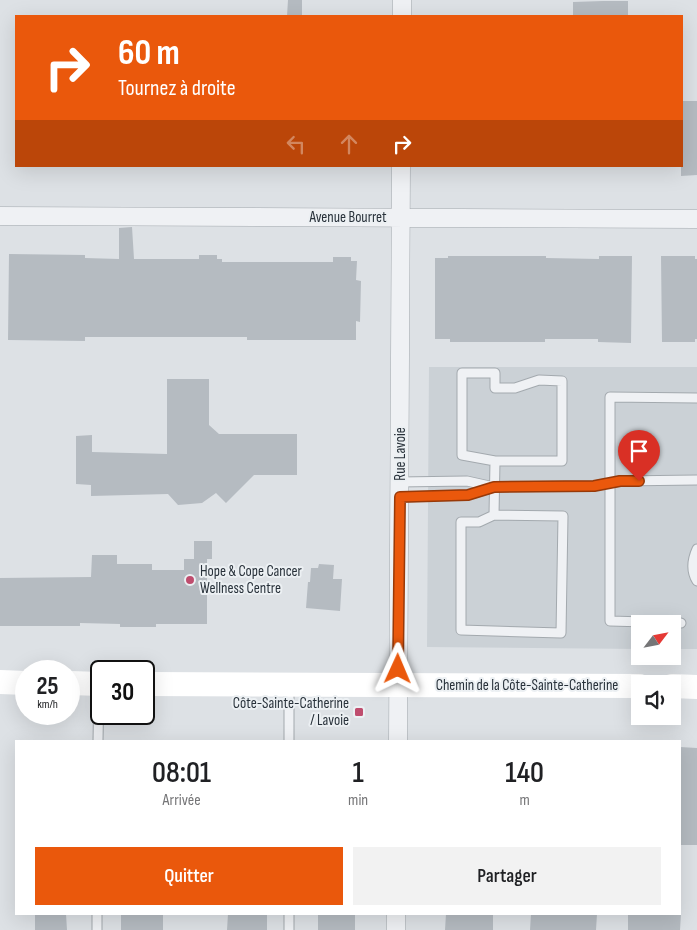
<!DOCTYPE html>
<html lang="fr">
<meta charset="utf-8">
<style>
:root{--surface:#fff;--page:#f2f2f2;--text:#202124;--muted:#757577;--accent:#ea580c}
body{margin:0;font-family:"Sofia Sans Condensed",sans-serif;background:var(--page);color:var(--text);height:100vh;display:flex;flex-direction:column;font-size:19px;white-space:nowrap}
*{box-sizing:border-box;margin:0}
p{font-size:16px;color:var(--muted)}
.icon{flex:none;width:28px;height:28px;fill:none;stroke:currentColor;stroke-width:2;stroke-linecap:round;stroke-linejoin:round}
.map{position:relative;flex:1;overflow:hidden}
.panel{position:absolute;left:15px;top:740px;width:666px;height:175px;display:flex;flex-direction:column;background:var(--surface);border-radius:0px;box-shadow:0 5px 20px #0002}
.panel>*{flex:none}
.banner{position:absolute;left:15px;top:15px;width:668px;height:152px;border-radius:0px;box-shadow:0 5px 20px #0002;background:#ea580c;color:#fff;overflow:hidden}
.needle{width:32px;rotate:58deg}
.fabs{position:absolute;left:631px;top:615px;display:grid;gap:10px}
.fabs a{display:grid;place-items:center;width:50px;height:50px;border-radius:0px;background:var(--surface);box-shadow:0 5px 20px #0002;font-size:25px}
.speed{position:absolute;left:15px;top:660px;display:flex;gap:10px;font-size:25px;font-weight:700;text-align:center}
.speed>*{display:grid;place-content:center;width:65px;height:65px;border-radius:50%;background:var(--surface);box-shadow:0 5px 20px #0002;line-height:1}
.speed small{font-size:12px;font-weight:400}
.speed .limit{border:2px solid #111;border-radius:8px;background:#fff;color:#111}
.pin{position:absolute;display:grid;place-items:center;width:42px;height:42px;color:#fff;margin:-51px -21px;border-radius:50% 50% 50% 0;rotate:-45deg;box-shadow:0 0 5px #0007}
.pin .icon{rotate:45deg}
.me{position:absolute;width:55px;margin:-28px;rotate:1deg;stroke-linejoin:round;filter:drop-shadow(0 0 4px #0008)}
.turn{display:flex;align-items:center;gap:18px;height:105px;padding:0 20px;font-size:22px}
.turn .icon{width:65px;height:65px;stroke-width:2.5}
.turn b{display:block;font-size:35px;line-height:42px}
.lanes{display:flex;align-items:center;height:48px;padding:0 20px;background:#0003;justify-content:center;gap:25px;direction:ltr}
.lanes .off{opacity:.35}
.eta{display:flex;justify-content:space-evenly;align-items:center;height:85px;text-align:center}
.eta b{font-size:30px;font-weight:600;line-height:35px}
.action{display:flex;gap:10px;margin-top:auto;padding:10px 20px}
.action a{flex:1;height:58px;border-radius:0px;background:var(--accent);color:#fff;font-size:20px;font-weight:600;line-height:58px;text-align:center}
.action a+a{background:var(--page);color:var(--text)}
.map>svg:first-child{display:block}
</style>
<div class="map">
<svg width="697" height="930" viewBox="0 0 697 930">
<rect width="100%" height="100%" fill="#dde1e5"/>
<!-- built -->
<path fill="#cbd1d6" d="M 429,367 L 697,367 L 697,649 L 673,649 L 672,624 L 640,624 L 640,649 L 427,647 Z"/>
<!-- building -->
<path fill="#b5bbc1" d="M 288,0 L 302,0 L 302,16 L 287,16 Z
M 603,1 L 628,1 L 628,16 L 573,16 L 573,2 Z
M 681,101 L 697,101 L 697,175 L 681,176 Z
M 132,227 L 134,259 L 199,259 L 199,255 L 217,255 L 217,259 L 222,259 L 222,262 L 333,262 L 333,257 L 351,257 L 351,261 L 357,261 L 356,280 L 361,281 L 360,322 L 356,321 L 356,340 L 247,340 L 247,337 L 85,337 L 85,341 L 8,340 L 9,254 L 85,255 L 85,258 L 119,259 L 119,228 Z
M 448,256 L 546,256 L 546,258 L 599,259 L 599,256 L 632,256 L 631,343 L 598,342 L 598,339 L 545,339 L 545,342 L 450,342 L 450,339 L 435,339 L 435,258 L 448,258 Z
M 661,256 L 695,256 L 695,259 L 697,259 L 697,339 L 695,339 L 695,342 L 662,342 Z
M 167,379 L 209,379 L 209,425 L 219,434 L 297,434 L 297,475 L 254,475 L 226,503 L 216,493 L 202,503 L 178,505 L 168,494 L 91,496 L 91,485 L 76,484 L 76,436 L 92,435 L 92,452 L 167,454 Z
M 194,541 L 212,541 L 212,559 L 194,559 Z
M 92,555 L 117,555 L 117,564 L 152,564 L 152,570 L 184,570 L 184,559 L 207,559 L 207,624 L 156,624 L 156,627 L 120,627 L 120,624 L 80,623 L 80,626 L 0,626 L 0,578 L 91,577 Z
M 319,564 L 334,565 L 333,579 L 342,579 L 340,611 L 306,608 L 308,582 L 310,582 L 311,568 L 318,568 Z
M 680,747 L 697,748 L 697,845 L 680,845 Z
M 35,914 L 66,914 L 67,930 L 35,930 Z
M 121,914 L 163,914 L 163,930 L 121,930 Z
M 228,914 L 267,914 L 267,930 L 227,930 Z
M 318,914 L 355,914 L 355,930 L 318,930 Z
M 446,914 L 493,914 L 493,930 L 445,930 Z
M 531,914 L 597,914 L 596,930 L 530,930 Z
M 628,914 L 681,914 L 680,930 L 628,930 Z"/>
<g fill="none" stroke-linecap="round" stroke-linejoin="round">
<defs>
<path id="service" d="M 462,373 L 495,373 L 495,388 L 515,388 L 539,380 L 562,381 L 562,461 L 495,461 L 462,455 Z
M 399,482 L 467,481 L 494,487 L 468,495 L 400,497
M 494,487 L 594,486 L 620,481 L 697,480
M 494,515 L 563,516 L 561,633 L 461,630 L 461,522 L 479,522 Z
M 494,515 L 495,461
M 697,549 C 692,560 691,571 697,581
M 681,623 L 610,621 L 610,397 L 697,398
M 289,687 L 289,741
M 98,741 L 99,684
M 289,914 L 289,930
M 97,930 L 97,914"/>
<path id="minor" d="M 402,16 L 402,0
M 0,216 L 697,219
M 398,741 L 401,166
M 396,930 L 396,914"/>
</defs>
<!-- service casing -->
<use href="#service" stroke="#a3a9ae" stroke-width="11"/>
<!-- minor casing -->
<use href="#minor" stroke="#a3a9ae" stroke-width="19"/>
<!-- service -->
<use href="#service" stroke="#eff1f4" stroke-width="9"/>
<!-- minor -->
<use href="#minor" stroke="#eff1f4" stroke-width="18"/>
<!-- secondary -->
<path stroke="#fff" stroke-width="24" d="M 0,682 L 26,683
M 69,683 L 101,684
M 144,684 L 640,686
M 672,686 L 697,687"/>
</g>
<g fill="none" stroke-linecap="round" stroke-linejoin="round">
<defs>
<path id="route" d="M 398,669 L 400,497 L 468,495 L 494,487 L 594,486 L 620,481 L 639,481"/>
</defs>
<!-- route casing -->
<use href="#route" stroke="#983908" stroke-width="12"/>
<!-- route -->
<use href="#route" stroke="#ea580c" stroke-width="9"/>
</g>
<!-- markers -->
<g fill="#bf4d6e" stroke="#ecf0f3" stroke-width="2">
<circle cx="190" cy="580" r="5"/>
<rect x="354" y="707" width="10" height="10" rx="2.5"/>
</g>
<g text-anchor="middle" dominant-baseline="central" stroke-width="4" stroke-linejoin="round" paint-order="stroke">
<!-- street labels -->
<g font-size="15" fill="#28313a" stroke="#ecf0f3">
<text x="348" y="217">Avenue Bourret</text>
<text transform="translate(400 454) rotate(-90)">Rue Lavoie</text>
<text x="527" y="685">Chemin de la Côte-Sainte-Catherine</text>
</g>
<!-- poi labels -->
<g font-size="15" fill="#28313a" stroke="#ecf0f3" text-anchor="start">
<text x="200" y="571">Hope &amp; Cope Cancer<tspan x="200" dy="17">Wellness Centre</tspan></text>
<text x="349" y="703" text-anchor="end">Côte-Sainte-Catherine<tspan x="349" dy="17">/ Lavoie</tspan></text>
</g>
</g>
</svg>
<div class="fabs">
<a><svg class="needle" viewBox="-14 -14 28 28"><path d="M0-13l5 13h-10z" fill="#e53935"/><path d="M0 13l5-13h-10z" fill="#757577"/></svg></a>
<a><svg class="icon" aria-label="sound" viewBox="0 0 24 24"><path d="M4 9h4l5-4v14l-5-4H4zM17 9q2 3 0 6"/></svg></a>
</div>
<div class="speed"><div>25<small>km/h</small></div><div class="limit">30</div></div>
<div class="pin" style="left:639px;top:481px;background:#d93025"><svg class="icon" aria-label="arrive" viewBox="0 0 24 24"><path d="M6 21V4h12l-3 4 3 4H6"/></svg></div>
<svg class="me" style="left:398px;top:669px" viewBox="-20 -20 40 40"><path d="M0-17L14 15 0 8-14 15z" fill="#ea580c" stroke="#fff" stroke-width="4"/></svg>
<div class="banner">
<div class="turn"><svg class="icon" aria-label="right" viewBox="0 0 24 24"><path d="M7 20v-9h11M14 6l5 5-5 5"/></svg><div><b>60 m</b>Tournez à droite</div></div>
<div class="lanes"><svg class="icon off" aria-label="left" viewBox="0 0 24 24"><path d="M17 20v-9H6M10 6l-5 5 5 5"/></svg><svg class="icon off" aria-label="ahead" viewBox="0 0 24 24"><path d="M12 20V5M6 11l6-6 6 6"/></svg><svg class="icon" aria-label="right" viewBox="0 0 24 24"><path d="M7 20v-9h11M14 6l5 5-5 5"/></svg></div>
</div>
<section class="panel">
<div class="eta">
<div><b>08:01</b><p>Arrivée</p></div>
<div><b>1</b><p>min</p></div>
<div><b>140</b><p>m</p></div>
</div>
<div class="action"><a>Quitter</a><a>Partager</a></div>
</section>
</div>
